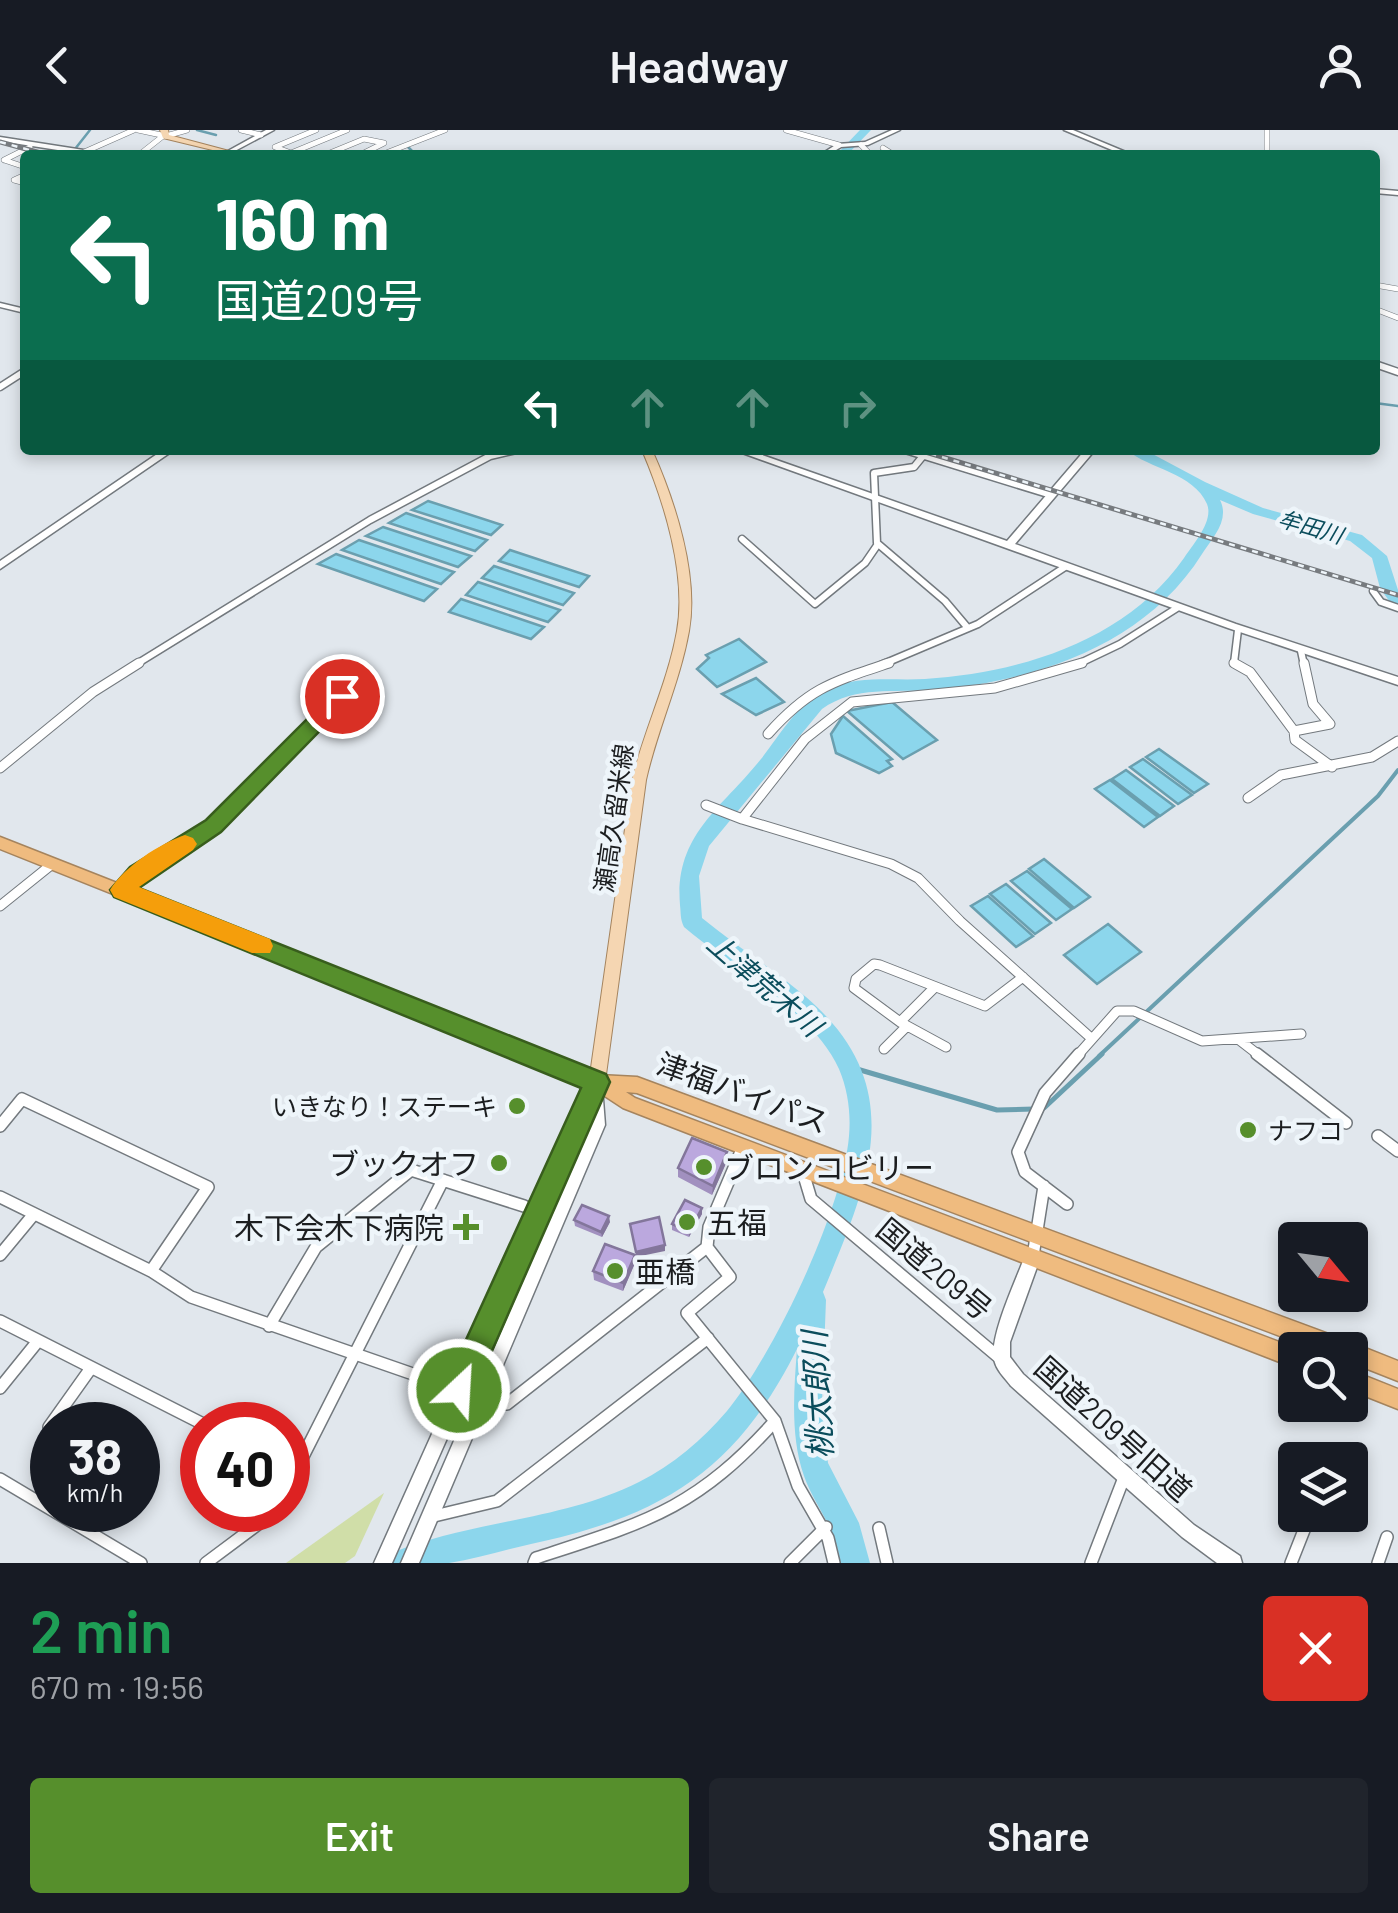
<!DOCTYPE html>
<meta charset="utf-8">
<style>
:root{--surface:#171b24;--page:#20242c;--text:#f1f3f6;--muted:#9ea1a6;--accent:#568f2c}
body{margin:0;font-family:Barlow,"Noto Sans JP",sans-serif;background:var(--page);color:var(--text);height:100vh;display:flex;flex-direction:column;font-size:38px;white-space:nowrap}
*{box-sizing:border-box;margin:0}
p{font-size:32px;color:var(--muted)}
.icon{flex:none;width:55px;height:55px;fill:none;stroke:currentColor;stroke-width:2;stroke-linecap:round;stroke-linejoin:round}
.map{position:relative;height:1433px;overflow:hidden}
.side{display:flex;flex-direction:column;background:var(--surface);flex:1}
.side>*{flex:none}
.hud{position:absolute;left:20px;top:20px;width:1360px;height:305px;border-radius:10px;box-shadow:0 5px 15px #0003;background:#0b6e4f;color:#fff;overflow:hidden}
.needle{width:65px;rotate:119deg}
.buttons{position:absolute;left:1278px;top:1092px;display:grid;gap:20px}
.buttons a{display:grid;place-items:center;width:90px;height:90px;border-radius:10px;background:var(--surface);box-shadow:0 5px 15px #0003;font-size:50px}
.speed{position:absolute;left:30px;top:1272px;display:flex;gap:20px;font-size:50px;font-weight:700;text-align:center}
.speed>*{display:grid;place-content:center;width:130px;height:130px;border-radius:50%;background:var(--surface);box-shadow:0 5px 15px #0003;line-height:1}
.speed small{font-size:25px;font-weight:400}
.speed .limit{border:15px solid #d22;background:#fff;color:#111}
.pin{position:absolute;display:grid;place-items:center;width:85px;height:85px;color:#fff;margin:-42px;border:5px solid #fff;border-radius:50%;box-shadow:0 2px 10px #0007}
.me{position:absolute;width:110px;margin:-55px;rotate:25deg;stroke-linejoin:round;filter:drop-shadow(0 0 8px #0008)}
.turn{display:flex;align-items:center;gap:35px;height:210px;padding:0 30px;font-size:45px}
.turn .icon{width:130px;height:130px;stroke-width:2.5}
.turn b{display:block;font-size:70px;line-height:85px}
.lanes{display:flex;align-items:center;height:95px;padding:0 30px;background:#0003;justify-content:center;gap:50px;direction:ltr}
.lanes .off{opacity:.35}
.round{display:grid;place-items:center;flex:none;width:105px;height:105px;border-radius:10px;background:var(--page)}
.overview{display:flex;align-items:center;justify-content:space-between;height:170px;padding:0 30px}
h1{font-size:60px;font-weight:600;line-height:75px;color:#1e9e55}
.primary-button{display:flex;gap:20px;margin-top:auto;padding:20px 30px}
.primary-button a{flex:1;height:115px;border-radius:10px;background:var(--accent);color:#fff;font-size:40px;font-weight:600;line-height:115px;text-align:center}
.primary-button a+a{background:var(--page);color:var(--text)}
header{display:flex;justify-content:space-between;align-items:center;height:130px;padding:0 30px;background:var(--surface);font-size:45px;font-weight:600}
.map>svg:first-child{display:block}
</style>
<header><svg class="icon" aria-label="back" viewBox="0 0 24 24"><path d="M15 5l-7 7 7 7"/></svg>Headway<svg class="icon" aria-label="person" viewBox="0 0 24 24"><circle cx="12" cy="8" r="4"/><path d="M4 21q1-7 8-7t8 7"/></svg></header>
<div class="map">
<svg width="1398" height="1433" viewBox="0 0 1398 1433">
<rect width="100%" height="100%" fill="#e1e7ed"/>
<!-- green -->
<path fill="#d0dea8" d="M 384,1363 L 355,1426 L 345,1433 L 286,1433 Z"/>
<!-- water -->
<path fill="#8cd6ec" stroke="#6a9faf" stroke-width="2.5" d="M 428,371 L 502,395 L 491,405 L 412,380 Z
M 406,383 L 487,410 L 475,421 L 389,393 Z
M 383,397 L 471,426 L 458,437 L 366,406 Z
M 359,410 L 454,442 L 441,454 L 342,420 Z
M 510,420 L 589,446 L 579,457 L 499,431 Z
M 336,424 L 437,459 L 424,471 L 318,434 Z
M 494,436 L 574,463 L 563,475 L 482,448 Z
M 478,452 L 560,480 L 548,492 L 466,465 Z
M 461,469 L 544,497 L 531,509 L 449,482 Z
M 739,509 L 766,532 L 717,557 L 697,539 L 709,528 L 706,525 Z
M 756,548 L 784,572 L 756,585 L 722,564 Z
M 892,572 L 937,610 L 903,629 L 847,581 Z
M 843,586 L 892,629 L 887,631 L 892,636 L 879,643 L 836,623 L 831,604 Z
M 1159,619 L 1208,654 L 1194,663 L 1146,627 Z
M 1143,629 L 1192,665 L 1178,674 L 1130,637 Z
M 1126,640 L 1174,676 L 1160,686 L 1112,649 Z
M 1110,650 L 1158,687 L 1144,697 L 1095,659 Z
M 1044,729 L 1090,767 L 1074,778 L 1029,739 Z
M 1027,741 L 1072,779 L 1056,790 L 1011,751 Z
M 1006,754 L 1051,793 L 1035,804 L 990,764 Z
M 988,766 L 1033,806 L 1016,817 L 971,776 Z
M 1108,794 L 1141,822 L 1097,854 L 1064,825 Z"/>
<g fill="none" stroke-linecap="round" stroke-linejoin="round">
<!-- stream-far2 -->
<path stroke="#6a9faf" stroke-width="2.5" d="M 197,0 L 216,5
M 408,17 L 416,25
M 75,19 L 90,0
M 1375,273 L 1398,276"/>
<!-- stream-far1 -->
<path stroke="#6a9faf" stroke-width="4" d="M 1099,926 L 1378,666 L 1398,640"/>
<!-- stream -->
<path stroke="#6a9faf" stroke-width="5" d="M 850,937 L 997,980 L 1034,979
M 1044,978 L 1102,924"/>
<!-- river -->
<path fill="#8cd6ec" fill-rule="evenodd" d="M 860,0 L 871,0 L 847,25 L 836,25 Z
M 1127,320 L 1145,320 L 1205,352 L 1263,378 L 1362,405 L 1387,426 L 1398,460 L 1398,476 L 1392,475 L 1380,458 L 1372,428 L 1350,411 L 1253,384 L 1220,370 C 1230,390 1213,407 1202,424 C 1145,515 1036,551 933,560 C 894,563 856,555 822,579 L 709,716 L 699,746 L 702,788 C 736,816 773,839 806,867 C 912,958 868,1053 823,1162 L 826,1170 L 822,1272 L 828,1333 L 859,1393 L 870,1433 L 840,1433 C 837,1399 815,1377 804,1346 C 790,1307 794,1259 797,1219 C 736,1341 662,1386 531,1414 C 504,1420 476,1429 449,1433 C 429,1433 407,1433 387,1433 L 392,1423 C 471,1390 562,1391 639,1352 C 673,1335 702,1310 727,1281 C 774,1224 843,1079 849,1006 C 851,984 848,960 839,939 C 812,880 732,838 684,797 C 680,789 681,783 680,775 C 674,705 722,678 761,629 C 781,604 797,573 828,559 C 859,545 893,551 925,549 C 1021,543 1127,510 1184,428 C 1193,414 1214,391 1207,374 C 1194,343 1149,339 1127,320 Z"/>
<defs>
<path id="street-far3" d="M 138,0 L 166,6 L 187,0
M 241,0 L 261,5
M 786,0 L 839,15
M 1267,0 L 1267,25
M 861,15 L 871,25
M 883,18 L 894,25
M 82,23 L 134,0
M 291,23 L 275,17 L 316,0
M 139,25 L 163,6
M 297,25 L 291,23 L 347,0
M 325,25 L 364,9 L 384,13 L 360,25
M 381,25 L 445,0
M 4,30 L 30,17
M 4,30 L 25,37
M 25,45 L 14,50 L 25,53
M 1375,155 L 1398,159
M 1375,179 L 1398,188"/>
<path id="street-far2" d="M 1375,234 L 1398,242
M 0,257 L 25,241
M 905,320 L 1051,365
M 923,326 L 914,337 L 874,343 L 877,413 L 945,471 L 967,497
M 742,409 L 815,474 L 865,433 L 878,414
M 1373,461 L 1381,472 L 1398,478
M 1301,521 L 1304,535
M 135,535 L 370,390 L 490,326 L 516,320
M 881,535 L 978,494 L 1065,437
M 1076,535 L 1120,514 L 1177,478
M 1238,535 L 1234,533 L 1238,500"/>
<path id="street-far1" d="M 1082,533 L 995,558 L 852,572 L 805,609 L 742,689 L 891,734 L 918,748 L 960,791 L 1091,908
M 1234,533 L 1250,542 L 1294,601 L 1295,610 L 1332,637
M 1294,601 L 1330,594 L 1313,574 L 1304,533
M 768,604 C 809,558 832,552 889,533
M 0,638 L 93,562 L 139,533
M 1248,668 L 1281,645 L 1372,627 L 1398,611
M 706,675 L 742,689
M 122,760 L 138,743 L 214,696 L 342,566
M 0,776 L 51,735
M 935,857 L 900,892 L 854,858 L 856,849 L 874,834 L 880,835 L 985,876 L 1023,847
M 900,892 L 946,917
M 1238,909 L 1260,926
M 884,919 L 907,896
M 1077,926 L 1117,881 L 1134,881 L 1202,911 L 1301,904"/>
<path id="street" d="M 1257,924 L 1346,993
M 0,996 L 22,969 L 208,1057 L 151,1141
M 1378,1006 L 1398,1021
M 802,1039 L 811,1069 L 1002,1230
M 0,1067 L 151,1141 L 191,1167 L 459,1260 L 479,1271 L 507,1274 L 707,1117 L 709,1097 L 743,1017
M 1067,1074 L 1025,1042 L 1018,1022 L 1045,963 L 1079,924
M 707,1117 L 730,1147 L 687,1183 L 775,1291
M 0,1125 L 34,1084
M 1033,1126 L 1044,1056
M 0,1191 L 205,1295
M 269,1196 L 316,1117 L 411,1040 L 524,1076
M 0,1258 L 38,1211
M 49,1297 L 91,1238
M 0,1349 L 141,1433
M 288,1356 L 443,1050
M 430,1387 L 497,1371 L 708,1208
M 879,1398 L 887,1433
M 206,1433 L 277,1380
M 534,1433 L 536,1428 C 646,1392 695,1380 775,1291 L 798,1356 L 828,1408 L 834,1433
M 790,1433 L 826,1397
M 1091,1433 L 1125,1345
M 1291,1433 L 1310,1385
M 1378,1433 L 1387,1407"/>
<path id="secondary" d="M 266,0 L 274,0 L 231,23 L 226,22 Z
M 892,0 L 900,0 L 868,15 L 841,17 L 828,25 L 820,25 L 837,14 L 865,12 Z
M 1064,0 L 1073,0 L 1133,25 L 1124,25 Z
M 0,7 L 103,23 L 106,25 L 90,25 L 0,11 Z
M 1375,59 L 1398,61 L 1398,65 L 1375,63 Z
M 0,173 L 25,179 L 25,183 L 0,177 Z
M 163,320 L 174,320 L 0,439 L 0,431 Z
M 734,320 L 748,320 L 1007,411 L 1085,320 L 1095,320 L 1015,414 L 1236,494 L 1398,547 L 1398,555 L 1228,498 Z
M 597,946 L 602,948 L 604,952 L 602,956 L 605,995 L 419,1433 L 401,1433 L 591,995 L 590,984 L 392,1433 L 374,1433 L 590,952 L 592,948 Z
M 1033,1118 L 1039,1121 L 1041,1126 L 1010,1212 L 1010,1227 L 1023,1244 L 1194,1395 L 1240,1426 L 1242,1433 L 1217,1433 L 1182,1407 L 1011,1256 C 1005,1248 995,1239 994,1228 C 990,1205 1016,1150 1025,1126 L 1027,1121 Z"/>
<path id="primary" d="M 160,0 L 168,0 L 169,5 L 233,22 L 229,24 L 163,8 Z
M 642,320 L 652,320 C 675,371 699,445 689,501 C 680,552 657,600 646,650 L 605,952 L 603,957 L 597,959 L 591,957 L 589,952 L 632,650 C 644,600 668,552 677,501 C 687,445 664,371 642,320 Z"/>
<path id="highway" d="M 0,707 L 511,908 L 599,945 L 637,947 L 1350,1212 L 1398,1231 L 1398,1251 L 1350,1232 L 1350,1220 L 1317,1220 L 637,963 L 626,962 L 635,968 L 1295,1218 L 1300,1220 L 1295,1220 L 1295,1238 L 623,978 L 591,957 L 499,918 L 0,719 Z
M 1350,1240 L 1398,1259 L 1398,1279 L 1350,1260 Z"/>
</defs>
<!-- street-far3 casing -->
<use href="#street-far3" stroke="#73797e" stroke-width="6"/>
<!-- street-far2 casing -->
<use href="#street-far2" stroke="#73797e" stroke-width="9"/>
<!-- street-far1 casing -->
<use href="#street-far1" stroke="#73797e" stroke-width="11"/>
<!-- street casing -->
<use href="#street" stroke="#73797e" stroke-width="14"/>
<!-- secondary casing -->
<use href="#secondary" stroke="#73797e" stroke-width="3"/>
<!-- primary casing -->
<use href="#primary" stroke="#a5845e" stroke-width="2"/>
<!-- highway casing -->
<use href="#highway" stroke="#a5845e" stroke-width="3"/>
<!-- street-far3 -->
<use href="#street-far3" stroke="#fff" stroke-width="5"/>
<!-- street-far2 -->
<use href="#street-far2" stroke="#fff" stroke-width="6"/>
<!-- street-far1 -->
<use href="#street-far1" stroke="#fff" stroke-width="9"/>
<!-- street -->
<use href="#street" stroke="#fff" stroke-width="11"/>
<!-- secondary -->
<use href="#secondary" fill="#fff" fill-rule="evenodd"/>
<!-- primary -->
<use href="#primary" fill="#f5d6b2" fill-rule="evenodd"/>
<!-- highway -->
<use href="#highway" fill="#efbb7f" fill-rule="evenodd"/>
<defs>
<path id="rail" d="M 0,12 L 48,25
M 919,320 L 1398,465"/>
</defs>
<!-- rail casing -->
<use href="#rail" stroke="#777b7f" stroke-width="5"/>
<!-- rail -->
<use href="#rail" stroke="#eef5fa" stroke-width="2.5" stroke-dasharray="6" stroke-linecap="butt"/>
</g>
<!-- wall -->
<path fill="#a190bf" d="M 727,1022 L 727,1031 L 712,1065 L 678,1047 L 678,1038 Z
M 702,1078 L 702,1084 L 689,1107 L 672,1100 L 672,1094 Z
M 574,1090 L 610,1092 L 602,1107 L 575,1096 Z
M 635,1133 L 623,1161 L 594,1150 L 593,1141 Z"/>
<!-- shaded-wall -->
<path fill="#83769b" d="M 727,1022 L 727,1031 L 712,1065 L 713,1056 Z
M 702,1078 L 702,1084 L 689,1107 L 689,1102 Z
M 609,1086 L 610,1092 L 602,1107 L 601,1102 Z
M 665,1115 L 665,1121 L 636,1127 L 636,1122 Z
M 635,1125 L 635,1133 L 623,1161 L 623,1153 Z"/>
<!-- building -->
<path fill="#bba8de" stroke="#83769b" stroke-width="2.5" d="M 692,1008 L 727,1022 L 713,1056 L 678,1038 Z
M 685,1070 L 702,1078 L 689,1102 L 672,1094 Z
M 582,1075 L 609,1086 L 601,1102 L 574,1090 Z
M 659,1087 L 665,1115 L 636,1122 L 630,1094 Z
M 605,1114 L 635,1125 L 623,1153 L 593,1141 Z"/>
<!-- route -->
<path fill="#568f2c" stroke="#385d1d" stroke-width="2.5" d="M 342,559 L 352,566 L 349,571 L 221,702 L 139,758 L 606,944 L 610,952 L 470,1271 L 459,1276 L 448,1271 L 443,1260 L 581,958 L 114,767 L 110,760 L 130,737 L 206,690 L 335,561 Z"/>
<!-- slow -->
<path fill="#f59e0b" d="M 185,705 L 193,708 L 197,714 L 193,720 L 139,757 L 270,809 L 273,816 L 270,823 L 252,823 L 114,767 L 110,760 C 125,736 159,714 185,705 Z"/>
<!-- markers -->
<g fill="#568f2c" stroke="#eef5fa" stroke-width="4">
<circle cx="517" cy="976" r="10"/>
<circle cx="1248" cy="1000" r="10"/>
<circle cx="499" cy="1033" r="10"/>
<circle cx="704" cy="1037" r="10"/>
<circle cx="687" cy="1092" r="10"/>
<path d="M461 1082h10v10h10v10h-10v10h-10v-10h-10v-10h10z"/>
<circle cx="615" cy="1141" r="10"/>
</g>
<g text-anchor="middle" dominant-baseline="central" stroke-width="9" stroke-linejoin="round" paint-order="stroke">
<!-- far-water labels -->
<g font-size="22" font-style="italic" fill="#0b4d5c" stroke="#eef5fa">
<text transform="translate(1311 396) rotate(16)">牟田川</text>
</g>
<!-- street labels -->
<g font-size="25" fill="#1c1e20" stroke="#eef5fa">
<text transform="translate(613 688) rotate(-82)">瀬高久留米線</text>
</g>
<!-- poi labels -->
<g font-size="25" fill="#1c1e20" stroke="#eef5fa" text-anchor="end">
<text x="497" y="976">いきなり！ステーキ</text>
<text x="1268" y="1000" text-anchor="start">ナフコ</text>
</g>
<!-- water labels -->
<g font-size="28" font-style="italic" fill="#0b4d5c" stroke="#eef5fa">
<text transform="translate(765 854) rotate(41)">上津荒木川</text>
</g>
<!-- near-street labels -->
<g font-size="30" fill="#1c1e20" stroke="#eef5fa">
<text transform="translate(743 962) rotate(20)">津福バイパス</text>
<text transform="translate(935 1138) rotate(40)">国道209号</text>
<text transform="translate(1114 1298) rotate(42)">国道209号旧道</text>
</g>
<!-- near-poi labels -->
<g font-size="30" fill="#1c1e20" stroke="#eef5fa" text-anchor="start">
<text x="479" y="1033" text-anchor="end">ブックオフ</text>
<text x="724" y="1037">ブロンコビリー</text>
<text x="707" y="1092">五福</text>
<text x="444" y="1097" text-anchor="end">木下会木下病院</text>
<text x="635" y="1141">亜橋</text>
</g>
<!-- near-water labels -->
<g font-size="32" font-style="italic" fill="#0b4d5c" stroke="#eef5fa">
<text transform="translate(816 1265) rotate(-93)">桃太郎川</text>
</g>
</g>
</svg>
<div class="buttons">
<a><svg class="needle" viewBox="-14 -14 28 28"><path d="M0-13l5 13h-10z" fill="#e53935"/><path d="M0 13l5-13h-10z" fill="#9ea1a6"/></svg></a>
<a><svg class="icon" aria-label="search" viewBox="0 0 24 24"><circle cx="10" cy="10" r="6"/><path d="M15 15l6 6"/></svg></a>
<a><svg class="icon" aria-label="layers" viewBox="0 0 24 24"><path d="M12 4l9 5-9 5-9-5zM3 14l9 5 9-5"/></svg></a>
</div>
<div class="speed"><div>38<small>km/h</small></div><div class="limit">40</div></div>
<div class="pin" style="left:342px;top:566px;background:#d93025"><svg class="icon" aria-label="arrive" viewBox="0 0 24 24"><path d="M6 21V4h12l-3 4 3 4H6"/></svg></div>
<svg class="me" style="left:459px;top:1260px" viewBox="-20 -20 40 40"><circle r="17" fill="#568f2c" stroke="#fff" stroke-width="3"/><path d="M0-11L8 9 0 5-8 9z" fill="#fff"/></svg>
<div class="hud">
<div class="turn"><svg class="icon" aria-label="left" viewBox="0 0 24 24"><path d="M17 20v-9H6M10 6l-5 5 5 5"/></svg><div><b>160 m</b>国道209号</div></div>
<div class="lanes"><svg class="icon" aria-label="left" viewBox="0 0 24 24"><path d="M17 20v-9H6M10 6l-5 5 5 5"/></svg><svg class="icon off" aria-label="ahead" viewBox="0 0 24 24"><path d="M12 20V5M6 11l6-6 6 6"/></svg><svg class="icon off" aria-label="ahead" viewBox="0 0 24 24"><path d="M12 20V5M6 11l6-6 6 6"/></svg><svg class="icon off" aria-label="right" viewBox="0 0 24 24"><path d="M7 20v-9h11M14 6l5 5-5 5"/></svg></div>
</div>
</div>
<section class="side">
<div class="overview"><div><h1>2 min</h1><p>670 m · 19:56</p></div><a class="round" style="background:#d93025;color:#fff"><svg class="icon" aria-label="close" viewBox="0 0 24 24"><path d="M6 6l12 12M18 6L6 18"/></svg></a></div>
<div class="primary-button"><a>Exit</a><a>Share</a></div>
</section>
